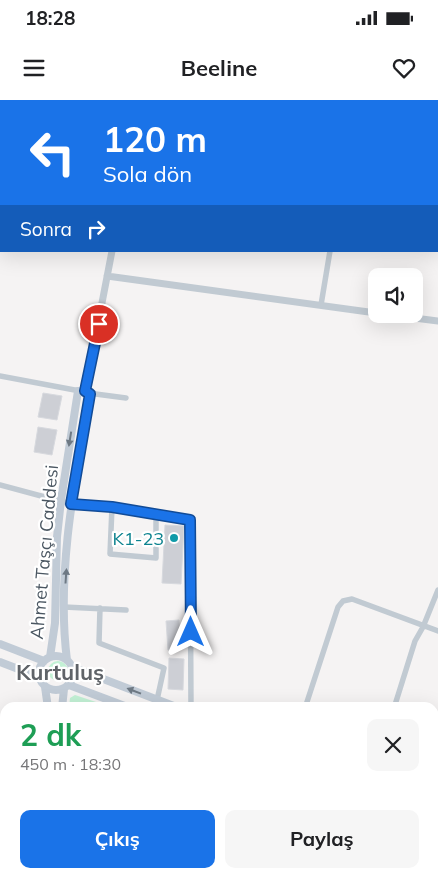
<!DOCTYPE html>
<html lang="tr">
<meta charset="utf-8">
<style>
:root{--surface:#fff;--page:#f6f6f6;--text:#202124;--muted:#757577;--accent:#1a73e8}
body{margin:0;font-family:Mulish,sans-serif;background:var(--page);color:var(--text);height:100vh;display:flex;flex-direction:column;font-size:19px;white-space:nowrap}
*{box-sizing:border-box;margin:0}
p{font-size:16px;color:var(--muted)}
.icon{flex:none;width:28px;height:28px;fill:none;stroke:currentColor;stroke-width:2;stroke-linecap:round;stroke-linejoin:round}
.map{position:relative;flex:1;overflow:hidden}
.details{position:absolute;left:0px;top:602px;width:439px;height:176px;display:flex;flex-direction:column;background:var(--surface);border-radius:15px 15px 0 0;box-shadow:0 5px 20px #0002}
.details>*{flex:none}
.guide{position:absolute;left:0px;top:0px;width:439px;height:152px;box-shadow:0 5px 20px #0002;background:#1a73e8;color:#fff;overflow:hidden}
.buttons{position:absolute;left:368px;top:168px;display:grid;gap:10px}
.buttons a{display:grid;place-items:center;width:55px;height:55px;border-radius:10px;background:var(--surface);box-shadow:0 5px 20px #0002;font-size:25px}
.pin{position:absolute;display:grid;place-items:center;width:42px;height:42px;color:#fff;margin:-21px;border:2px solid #fff;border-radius:50%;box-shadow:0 1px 5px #0007}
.me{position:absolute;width:55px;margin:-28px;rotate:0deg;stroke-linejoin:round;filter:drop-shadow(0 0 4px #0008)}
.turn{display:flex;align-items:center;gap:18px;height:105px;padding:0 20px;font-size:22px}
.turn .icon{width:65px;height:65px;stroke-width:2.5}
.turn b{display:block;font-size:35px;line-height:42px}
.then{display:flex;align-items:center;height:48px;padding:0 20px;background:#0003;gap:10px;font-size:19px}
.round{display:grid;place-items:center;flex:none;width:52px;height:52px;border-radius:10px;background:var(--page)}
.overview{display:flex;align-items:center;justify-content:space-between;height:85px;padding:0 20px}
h1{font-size:30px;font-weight:700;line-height:38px;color:#1e9e55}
.primary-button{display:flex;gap:10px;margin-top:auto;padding:10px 20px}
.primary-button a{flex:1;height:58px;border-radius:10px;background:var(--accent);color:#fff;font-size:20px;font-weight:700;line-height:58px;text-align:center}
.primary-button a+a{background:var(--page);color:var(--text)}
.status{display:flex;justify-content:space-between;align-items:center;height:35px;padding:0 25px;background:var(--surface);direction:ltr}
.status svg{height:14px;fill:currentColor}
header{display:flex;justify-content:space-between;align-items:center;height:65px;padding:0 20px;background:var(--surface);font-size:22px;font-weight:700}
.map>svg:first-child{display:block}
</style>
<div class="status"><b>18:28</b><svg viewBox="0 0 49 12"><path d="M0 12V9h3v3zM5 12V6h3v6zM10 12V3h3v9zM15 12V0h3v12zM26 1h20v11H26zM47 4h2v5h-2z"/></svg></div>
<header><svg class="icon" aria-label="menu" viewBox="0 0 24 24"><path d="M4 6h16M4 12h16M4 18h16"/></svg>Beeline<svg class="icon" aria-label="heart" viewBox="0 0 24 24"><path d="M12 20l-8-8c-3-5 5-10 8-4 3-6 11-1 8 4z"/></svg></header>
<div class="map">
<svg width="438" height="778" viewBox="0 0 438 778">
<rect width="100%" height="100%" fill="#f5f3f3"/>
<!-- green -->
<path fill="#c3f1d5" d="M48 571a10 10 0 1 1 20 0a10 10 0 1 1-20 0Z
M 75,595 L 111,607 L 69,607 L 70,598 Z"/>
<!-- building -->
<path fill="#cdcfd5" stroke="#d7d9de" d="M 43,293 L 62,296 L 57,320 L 38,317 Z
M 38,327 L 57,330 L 52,355 L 34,352 Z
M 165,425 L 184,426 L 181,484 L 162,483 Z
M 179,520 L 181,549 L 168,550 L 166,521 Z
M 169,558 L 184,559 L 183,590 L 168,589 Z"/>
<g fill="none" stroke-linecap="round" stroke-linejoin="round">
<!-- minor -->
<path stroke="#c1cad2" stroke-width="5.5" d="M 363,1 L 363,0
M 438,120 L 438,121
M 321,205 L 330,151
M 0,276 L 80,291
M 88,293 L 126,298
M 0,385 L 71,404 L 112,407 L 190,420 L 191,608
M 112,407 L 110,454 L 156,458 L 156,414
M 64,507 L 126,510
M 100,508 L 99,543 L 164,568 L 157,600
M 305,608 L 338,507 L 343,501 L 352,499 L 438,531
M 394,608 L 415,541 L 423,527 L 438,490
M 0,674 L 5,674
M 0,738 L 5,741
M 98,774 L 98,778
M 247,774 L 264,778 L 282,778
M 183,778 L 183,774"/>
<!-- tertiary -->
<path stroke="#c1cad2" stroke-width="7" d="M 146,1 L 146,0
M 107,176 L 376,213
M 383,214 L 438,221
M 85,291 L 112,151"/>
<!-- secondary -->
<path stroke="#c1cbd6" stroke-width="8" d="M 0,544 L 44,561
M39 573a17 17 0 1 1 34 0a17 17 0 1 1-34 0Z
M 50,557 L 55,523 L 57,437 L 61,400 L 78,291
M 67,560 C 56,474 75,379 90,294
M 0,562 L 39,577
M 72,567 L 179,608
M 69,585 L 130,608
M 45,587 L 48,608
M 62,608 L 64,589
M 29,778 L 31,774
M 47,778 L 50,774"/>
</g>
<!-- one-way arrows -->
<defs><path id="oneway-solid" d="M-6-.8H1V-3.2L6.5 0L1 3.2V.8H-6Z" transform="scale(1.25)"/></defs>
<g fill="#6e7984">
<use href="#oneway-solid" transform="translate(70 339) rotate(99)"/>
<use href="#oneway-solid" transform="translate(66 476) rotate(-86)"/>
<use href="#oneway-solid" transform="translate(134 591) rotate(-159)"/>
</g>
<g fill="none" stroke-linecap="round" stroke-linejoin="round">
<defs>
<path id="route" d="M 99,224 L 85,291 L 90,294 L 71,404 L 112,407 L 190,420 L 191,532"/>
</defs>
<!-- route casing -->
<use href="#route" stroke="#114b97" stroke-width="12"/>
<!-- route -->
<use href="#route" stroke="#1a73e8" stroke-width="9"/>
</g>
<!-- markers -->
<circle fill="#0f9aa8" stroke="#fff" stroke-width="2" cx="174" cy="438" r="5"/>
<g text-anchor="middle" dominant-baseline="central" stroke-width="4.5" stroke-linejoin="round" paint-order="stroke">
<!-- culture labels -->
<g font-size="18" fill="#0d838f" stroke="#fff" text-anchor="end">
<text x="164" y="438">K1-23</text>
</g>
<!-- street labels -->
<g font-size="18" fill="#4a5661" stroke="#fff">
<text transform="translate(44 452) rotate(-85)">Ahmet Taşçı Caddesi</text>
</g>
<!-- district labels -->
<g font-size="22" font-weight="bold" fill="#5f6368" stroke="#fff">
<text x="60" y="572">Kurtuluş</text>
</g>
</g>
</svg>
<div class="buttons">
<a><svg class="icon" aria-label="sound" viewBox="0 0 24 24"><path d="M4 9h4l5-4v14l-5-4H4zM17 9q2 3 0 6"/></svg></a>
</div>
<div class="pin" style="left:99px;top:224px;background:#d93025"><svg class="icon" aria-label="arrive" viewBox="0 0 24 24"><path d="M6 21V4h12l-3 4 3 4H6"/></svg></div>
<svg class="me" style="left:191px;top:532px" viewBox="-20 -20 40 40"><path d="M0-17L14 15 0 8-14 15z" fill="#1a73e8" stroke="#fff" stroke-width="4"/></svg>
<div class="guide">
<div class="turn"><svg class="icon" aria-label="left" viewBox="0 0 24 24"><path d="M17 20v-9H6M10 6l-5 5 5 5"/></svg><div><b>120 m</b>Sola dön</div></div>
<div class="then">Sonra<svg class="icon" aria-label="right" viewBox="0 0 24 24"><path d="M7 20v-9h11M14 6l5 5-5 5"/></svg></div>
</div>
<section class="details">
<div class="overview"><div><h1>2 dk</h1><p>450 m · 18:30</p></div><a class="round"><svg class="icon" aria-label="close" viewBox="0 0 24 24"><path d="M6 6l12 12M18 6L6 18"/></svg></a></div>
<div class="primary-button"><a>Çıkış</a><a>Paylaş</a></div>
</section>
</div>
